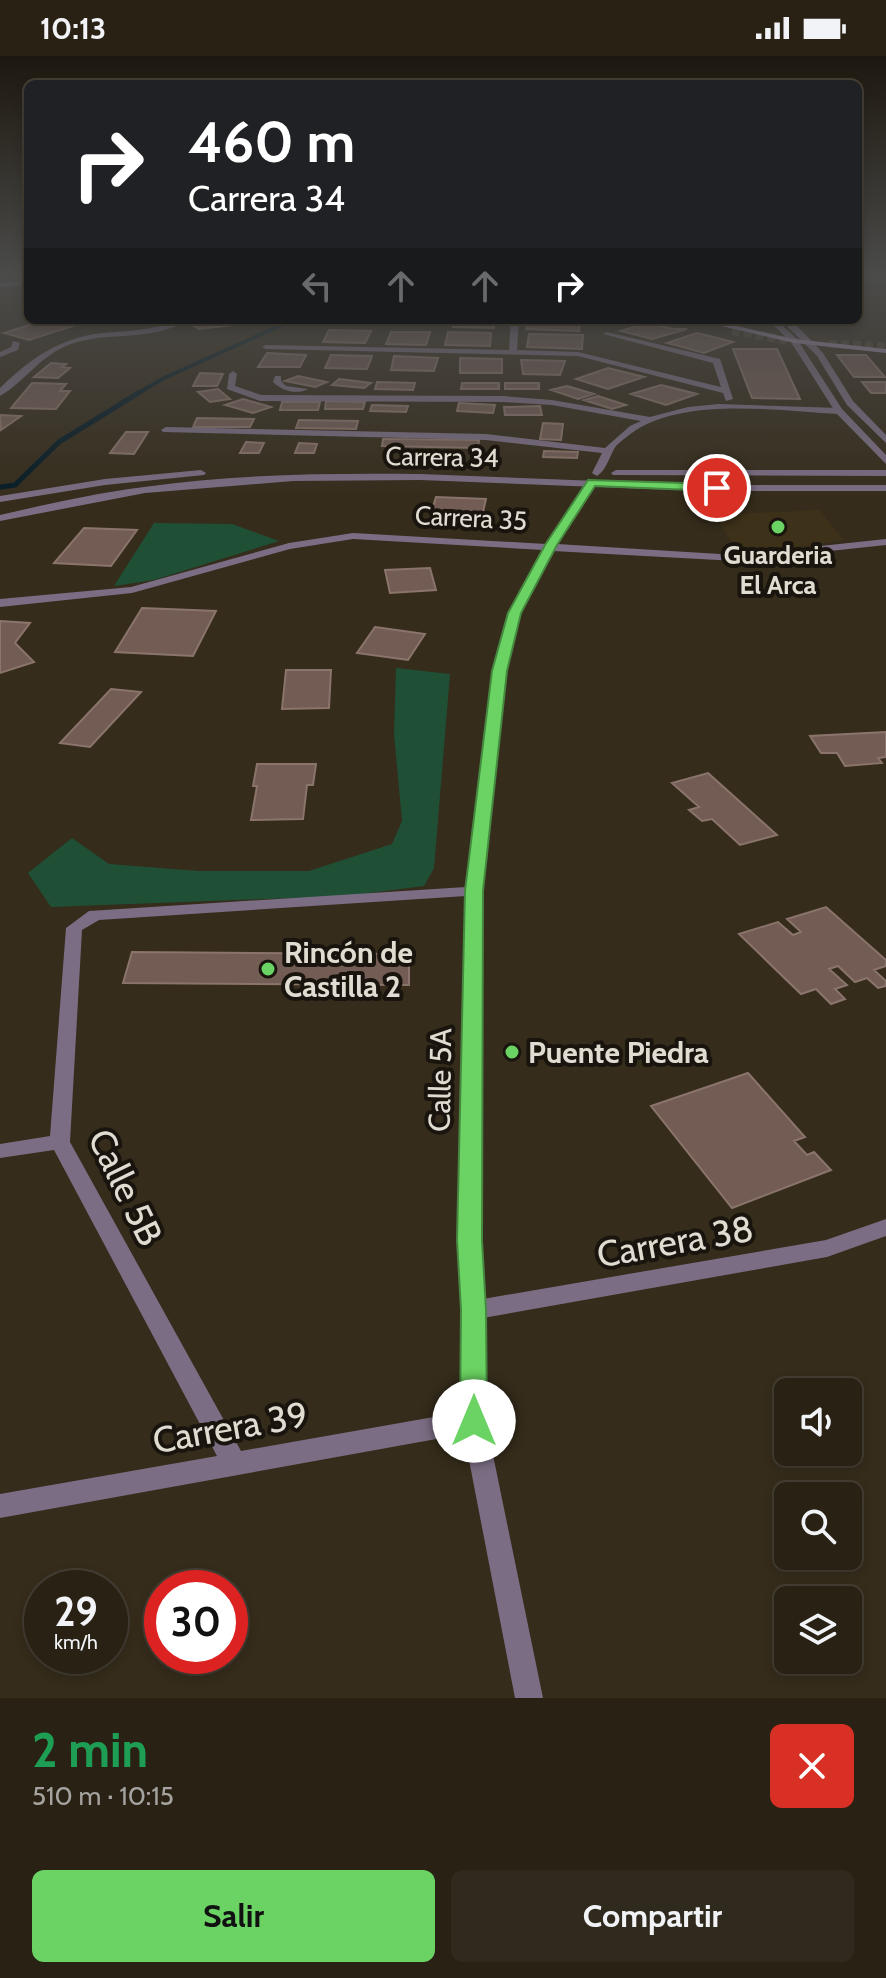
<!DOCTYPE html>
<html lang="es">
<meta charset="utf-8">
<style>
:root{--surface:#282114;--page:#30291d;--text:#f1f3f6;--muted:#a5a3a0;--line:#443e34;--accent:#6bd363}
body{margin:0;font-family:Cabin,sans-serif;background:var(--page);color:var(--text);height:100vh;display:flex;flex-direction:column;font-size:30px;white-space:nowrap}
*{box-sizing:border-box;margin:0}
p{font-size:26px;color:var(--muted)}
.icon{flex:none;width:44px;height:44px;fill:none;stroke:currentColor;stroke-width:2;stroke-linecap:round;stroke-linejoin:round}
.map{position:relative;height:1642px;overflow:hidden}
.sheet{display:flex;flex-direction:column;background:var(--surface);flex:1}
.sheet>*{flex:none}
.guide{position:absolute;left:24px;top:24px;width:838px;height:244px;border-radius:12px;box-shadow:0 4px 12px #0003,0 0 0 2px var(--line);background:#202124;color:#fff;overflow:hidden}
.buttons{position:absolute;left:774px;top:1322px;display:grid;gap:16px}
.buttons a{display:grid;place-items:center;width:88px;height:88px;border-radius:12px;background:var(--surface);box-shadow:0 4px 12px #0003,0 0 0 2px var(--line);font-size:40px}
.speed{position:absolute;left:24px;top:1514px;display:flex;gap:16px;font-size:40px;font-weight:700;text-align:center}
.speed>*{display:grid;place-content:center;width:104px;height:104px;border-radius:50%;background:var(--surface);box-shadow:0 4px 12px #0003,0 0 0 2px var(--line);line-height:1}
.speed small{font-size:20px;font-weight:400}
.speed .limit{border:12px solid #d22;background:#fff;color:#111}
.pin{position:absolute;display:grid;place-items:center;width:68px;height:68px;color:#fff;margin:-34px;border:4px solid #fff;border-radius:50%;box-shadow:0 2px 8px #0007}
.me{position:absolute;width:88px;margin:-44px;rotate:0deg;stroke-linejoin:round;filter:drop-shadow(0 0 6px #0008)}
.turn{display:flex;align-items:center;gap:28px;height:168px;padding:0 32px;font-size:36px}
.turn .icon{width:104px;height:104px;stroke-width:2.5}
.turn b{display:block;font-size:56px;line-height:68px}
.lanes{display:flex;align-items:center;height:76px;padding:0 32px;background:#0003;justify-content:center;gap:40px;direction:ltr}
.lanes .off{opacity:.35}
.round{display:grid;place-items:center;flex:none;width:84px;height:84px;border-radius:12px;background:var(--page)}
.overview{display:flex;align-items:center;justify-content:space-between;height:136px;padding:0 32px}
h1{font-size:48px;font-weight:700;line-height:60px;color:#1e9e55}
.button{display:flex;gap:16px;margin-top:auto;padding:16px 32px}
.button a{flex:1;height:92px;border-radius:12px;background:var(--accent);color:#111;font-size:32px;font-weight:700;line-height:92px;text-align:center}
.button a+a{background:var(--page);color:var(--text)}
.status{display:flex;justify-content:space-between;align-items:center;height:56px;padding:0 40px;background:var(--surface);direction:ltr}
.status svg{height:22px;fill:currentColor}
.map>svg:first-child{display:block}
</style>
<div class="status"><b>10:13</b><svg viewBox="0 0 49 12"><path d="M0 12V9h3v3zM5 12V6h3v6zM10 12V3h3v9zM15 12V0h3v12zM26 1h20v11H26zM47 4h2v5h-2z"/></svg></div>
<div class="map">
<svg width="886" height="1642" viewBox="0 0 886 1642">
<rect width="100%" height="100%" fill="#352c1b"/>
<!-- built -->
<path fill="#3d3119" d="M 819,454 L 844,484 L 777,494 L 738,496 L 714,459 Z"/>
<!-- green -->
<path fill="#1f5036" d="M 154,467 L 232,468 L 279,485 L 154,524 L 114,530 Z
M 396,612 L 450,618 L 434,812 L 424,830 L 346,840 L 51,851 L 28,817 L 72,782 L 109,808 L 199,815 L 309,815 L 392,788 L 402,765 L 394,678 Z"/>
<g fill="none" stroke-linecap="round" stroke-linejoin="round">
<!-- stream-far1 -->
<path stroke="#051c25" stroke-width="4" d="M 137,338 L 162,323 L 293,264"/>
<!-- stream -->
<path stroke="#051c25" stroke-width="5" d="M 0,431 L 15,429 L 59,386 L 140,336"/>
</g>
<!-- building -->
<path fill="#725c54" stroke="#8a746b" stroke-width="2" d="M 45,264 L 73,270 L 29,284 L 4,277 Z
M 200,264 L 238,264 L 242,268 L 199,273 L 192,269 Z
M 456,264 L 495,264 L 494,272 L 453,271 Z
M 528,264 L 580,264 L 579,275 L 526,273 Z
M 647,267 L 673,273 L 687,273 L 652,283 L 621,275 Z
M 329,274 L 371,275 L 365,287 L 323,286 Z
M 391,276 L 430,276 L 426,289 L 386,288 Z
M 448,276 L 491,277 L 490,290 L 445,289 Z
M 697,277 L 733,286 L 704,297 L 667,287 Z
M 529,278 L 583,279 L 582,293 L 527,291 Z
M 733,293 L 777,293 L 800,343 L 752,342 Z
M 267,297 L 306,299 L 300,311 L 258,311 Z
M 331,299 L 372,300 L 367,313 L 325,312 Z
M 837,299 L 866,299 L 885,321 L 854,321 Z
M 394,300 L 438,302 L 434,315 L 391,314 Z
M 460,302 L 502,303 L 502,317 L 460,317 Z
M 521,304 L 565,305 L 560,319 L 523,318 Z
M 51,307 L 66,308 L 62,311 L 70,312 L 58,322 L 34,321 Z
M 608,312 L 644,321 L 608,333 L 576,323 Z
M 200,317 L 223,318 L 217,330 L 193,330 Z
M 298,320 L 327,326 L 315,331 L 285,325 Z
M 339,323 L 371,327 L 364,332 L 332,329 Z
M 377,326 L 415,327 L 413,334 L 375,333 Z
M 862,326 L 886,326 L 886,337 L 871,337 Z
M 32,327 L 66,328 L 60,335 L 70,335 L 56,353 L 11,352 Z
M 462,327 L 499,327 L 499,333 L 461,333 Z
M 505,327 L 539,327 L 539,333 L 505,333 Z
M 661,329 L 697,338 L 666,349 L 631,338 Z
M 567,330 L 594,338 L 578,343 L 551,334 Z
M 218,333 L 230,343 L 210,346 L 198,336 Z
M 598,340 L 626,349 L 612,353 L 584,344 Z
M 243,343 L 271,351 L 253,357 L 225,349 Z
M 326,345 L 365,346 L 363,353 L 325,353 Z
M 282,346 L 320,346 L 318,354 L 280,354 Z
M 459,347 L 495,349 L 493,357 L 457,355 Z
M 372,349 L 408,350 L 406,356 L 370,355 Z
M 540,350 L 542,359 L 505,359 L 504,351 Z
M 0,359 L 21,360 L 1,374 Z
M 197,362 L 254,363 L 250,371 L 193,371 Z
M 299,364 L 358,365 L 356,373 L 296,372 Z
M 543,367 L 563,368 L 561,384 L 540,383 Z
M 126,376 L 148,376 L 134,398 L 110,397 Z
M 383,383 L 479,384 L 478,392 L 382,390 Z
M 246,386 L 264,387 L 259,397 L 240,397 Z
M 299,387 L 317,388 L 314,397 L 295,397 Z
M 544,395 L 578,396 L 577,402 L 543,401 Z
M 436,441 L 486,443 L 480,469 L 428,467 Z
M 84,472 L 137,474 L 111,510 L 54,507 Z
M 430,512 L 436,534 L 390,537 L 385,514 Z
M 142,552 L 216,555 L 193,600 L 115,596 Z
M 0,565 L 30,567 L 15,587 L 34,606 L 0,617 Z
M 375,571 L 425,578 L 408,604 L 357,597 Z
M 286,614 L 331,614 L 329,652 L 282,653 Z
M 111,633 L 141,636 L 90,691 L 60,687 Z
M 886,676 L 886,701 L 878,702 L 882,707 L 845,710 L 837,697 L 821,697 L 810,680 Z
M 257,708 L 316,708 L 313,729 L 307,729 L 303,763 L 251,764 L 257,730 L 253,730 Z
M 708,717 L 777,779 L 740,789 L 712,763 L 702,765 L 689,754 L 699,751 L 672,727 Z
M 826,851 L 886,904 L 886,910 L 874,914 L 886,925 L 886,930 L 878,932 L 867,922 L 855,926 L 838,910 L 829,913 L 847,929 L 835,933 L 845,943 L 831,948 L 816,933 L 801,938 L 739,878 L 778,866 L 793,879 L 801,876 L 787,863 Z
M 132,896 L 409,898 L 409,929 L 123,927 Z
M 748,1017 L 805,1081 L 794,1085 L 807,1099 L 814,1096 L 831,1114 L 732,1152 L 651,1050 Z"/>
<g fill="none" stroke-linecap="round" stroke-linejoin="round">
<!-- secondary-tunnel -->
<path stroke="#4f4636" stroke-width="8" stroke-dasharray="8 4" stroke-linecap="butt" d="M 732,275 L 802,287
M 829,288 L 886,290"/>
<!-- minor -->
<path fill="#7b6e84" fill-rule="evenodd" d="M 178,264 L 188,264 C 153,286 108,275 71,288 C 40,299 26,325 0,340 L 0,332 C 31,302 59,282 103,277 C 129,275 154,274 178,264 Z
M 511,264 L 519,264 L 517,294 L 578,296 L 721,331 L 713,307 L 603,278 L 607,276 L 720,303 L 733,343 L 726,345 L 723,337 L 578,300 L 266,293 L 262,291 L 266,289 L 509,294 Z
M 13,285 L 20,287 L 18,294 L 0,301 L 0,296 L 11,291 Z
M 233,315 L 237,318 L 235,330 L 261,339 L 503,340 L 552,344 L 650,361 L 688,351 L 719,348 L 839,352 L 843,355 L 839,358 C 779,355 689,341 636,374 C 630,378 621,385 616,390 C 610,398 607,414 597,420 L 592,417 L 602,397 L 486,384 L 163,376 L 161,374 L 166,371 L 486,378 L 605,392 L 630,370 L 641,365 L 552,349 L 503,346 L 260,345 L 227,333 L 229,318 Z
M 275,320 L 281,320 L 281,325 L 286,330 L 308,333 C 297,339 282,335 273,326 Z
M 592,423 L 597,426 L 557,488 L 736,499 L 886,483 L 886,489 L 736,505 L 553,495 L 521,557 L 506,615 L 482,835 L 483,1243 L 826,1184 L 886,1163 L 886,1180 L 827,1201 L 483,1262 L 486,1365 L 543,1642 L 515,1642 L 464,1378 L 0,1462 L 0,1438 L 217,1400 L 54,1094 L 0,1102 L 0,1088 L 50,1080 L 66,872 L 89,855 L 466,831 L 494,615 L 509,557 L 543,494 L 353,483 L 290,493 L 132,537 L 0,551 L 0,543 L 131,531 L 289,487 L 353,477 L 546,488 L 588,424 ZM 466,840 L 459,1184 L 462,1356 L 241,1395 L 70,1086 L 82,874 L 99,864 Z"/>
<!-- tertiary -->
<path fill="#7b6e84" fill-rule="evenodd" d="M 768,264 L 776,264 L 797,283 L 842,353 L 886,399 L 886,408 L 836,357 L 791,286 Z
M 788,267 L 794,267 L 823,297 L 853,345 L 886,379 L 886,387 L 847,349 L 817,300 L 788,271 Z
M 201,414 L 206,417 L 204,419 L 105,429 L 0,446 L 0,440 L 105,423 Z
M 616,414 L 886,414 L 886,420 L 613,419 L 611,417 Z
M 420,418 L 701,429 L 886,429 L 886,435 L 701,435 L 420,424 L 293,425 L 145,437 L 0,465 L 0,459 C 48,448 96,437 144,431 C 236,418 328,417 420,418 Z"/>
<!-- secondary -->
<path fill="#a791b5" fill-rule="evenodd" d="M 28,225 L 28,229 L 0,231 L 0,227 Z
M 696,264 L 710,264 L 794,283 L 886,293 L 886,297 L 794,287 Z"/>
</g>
<!-- sky -->
<linearGradient id="sky" x2="0" y2="1"><stop stop-color="#1d180f"/><stop offset="0.49" stop-color="#4b4b4a"/><stop offset="1" stop-color="#4b4b4a" stop-opacity="0"/></linearGradient>
<rect width="886" height="447" fill="url(#sky)"/>
<!-- route -->
<path fill="#6bd363" stroke="#468940" stroke-width="2" d="M 588,424 L 717,428 L 723,432 L 717,435 L 595,430 L 557,489 L 521,557 L 507,615 L 483,835 L 482,1184 L 486,1254 L 487,1365 L 483,1374 L 474,1378 L 464,1374 L 460,1365 L 461,1254 L 457,1184 L 465,835 L 492,615 L 508,557 L 545,489 Z"/>
<!-- markers -->
<g fill="#6bd363" stroke="#19150e" stroke-width="3">
<circle cx="778" cy="471" r="8"/>
<circle cx="268" cy="913" r="8"/>
<circle cx="512" cy="996" r="8"/>
</g>
<g text-anchor="middle" dominant-baseline="central" stroke-width="8" stroke-linejoin="round" paint-order="stroke">
<!-- far-street labels -->
<g font-size="26" fill="#e1dcd1" stroke="#19150e">
<text transform="translate(442 401) rotate(1)">Carrera 34</text>
<text transform="translate(471 462) rotate(3)">Carrera 35</text>
</g>
<!-- far-poi labels -->
<g font-size="26" font-weight="bold" fill="#e1dcd1" stroke="#19150e">
<text x="778" y="499">Guarderia<tspan x="778" dy="30">El Arca</tspan></text>
</g>
<!-- poi labels -->
<g font-size="30" font-weight="bold" fill="#e1dcd1" stroke="#19150e" text-anchor="start">
<text x="284" y="896">Rincón de<tspan x="284" dy="34">Castilla 2</tspan></text>
<text x="528" y="996">Puente Piedra</text>
</g>
<!-- street labels -->
<g font-size="30" fill="#e1dcd1" stroke="#19150e">
<text transform="translate(440 1024) rotate(-89)">Calle 5A</text>
</g>
<!-- near-street labels -->
<g font-size="36" fill="#e1dcd1" stroke="#19150e">
<text transform="translate(126 1131) rotate(64)">Calle 5B</text>
<text transform="translate(675 1185) rotate(-10)">Carrera 38</text>
<text transform="translate(230 1371) rotate(-10)">Carrera 39</text>
</g>
</g>
</svg>
<div class="buttons">
<a><svg class="icon" aria-label="sound" viewBox="0 0 24 24"><path d="M4 9h4l5-4v14l-5-4H4zM17 9q2 3 0 6"/></svg></a>
<a><svg class="icon" aria-label="search" viewBox="0 0 24 24"><circle cx="10" cy="10" r="6"/><path d="M15 15l6 6"/></svg></a>
<a><svg class="icon" aria-label="layers" viewBox="0 0 24 24"><path d="M12 4l9 5-9 5-9-5zM3 14l9 5 9-5"/></svg></a>
</div>
<div class="speed"><div>29<small>km/h</small></div><div class="limit">30</div></div>
<div class="pin" style="left:717px;top:432px;background:#d93025"><svg class="icon" aria-label="arrive" viewBox="0 0 24 24"><path d="M6 21V4h12l-3 4 3 4H6"/></svg></div>
<svg class="me" style="left:474px;top:1365px" viewBox="-20 -20 40 40"><circle r="19" fill="#fff"/><path d="M0-13L10 11 0 6-10 11z" fill="#6bd363"/></svg>
<div class="guide">
<div class="turn"><svg class="icon" aria-label="right" viewBox="0 0 24 24"><path d="M7 20v-9h11M14 6l5 5-5 5"/></svg><div><b>460 m</b>Carrera 34</div></div>
<div class="lanes"><svg class="icon off" aria-label="left" viewBox="0 0 24 24"><path d="M17 20v-9H6M10 6l-5 5 5 5"/></svg><svg class="icon off" aria-label="ahead" viewBox="0 0 24 24"><path d="M12 20V5M6 11l6-6 6 6"/></svg><svg class="icon off" aria-label="ahead" viewBox="0 0 24 24"><path d="M12 20V5M6 11l6-6 6 6"/></svg><svg class="icon" aria-label="right" viewBox="0 0 24 24"><path d="M7 20v-9h11M14 6l5 5-5 5"/></svg></div>
</div>
</div>
<section class="sheet">
<div class="overview"><div><h1>2 min</h1><p>510 m · 10:15</p></div><a class="round" style="background:#d93025;color:#fff"><svg class="icon" aria-label="close" viewBox="0 0 24 24"><path d="M6 6l12 12M18 6L6 18"/></svg></a></div>
<div class="button"><a>Salir</a><a>Compartir</a></div>
</section>
